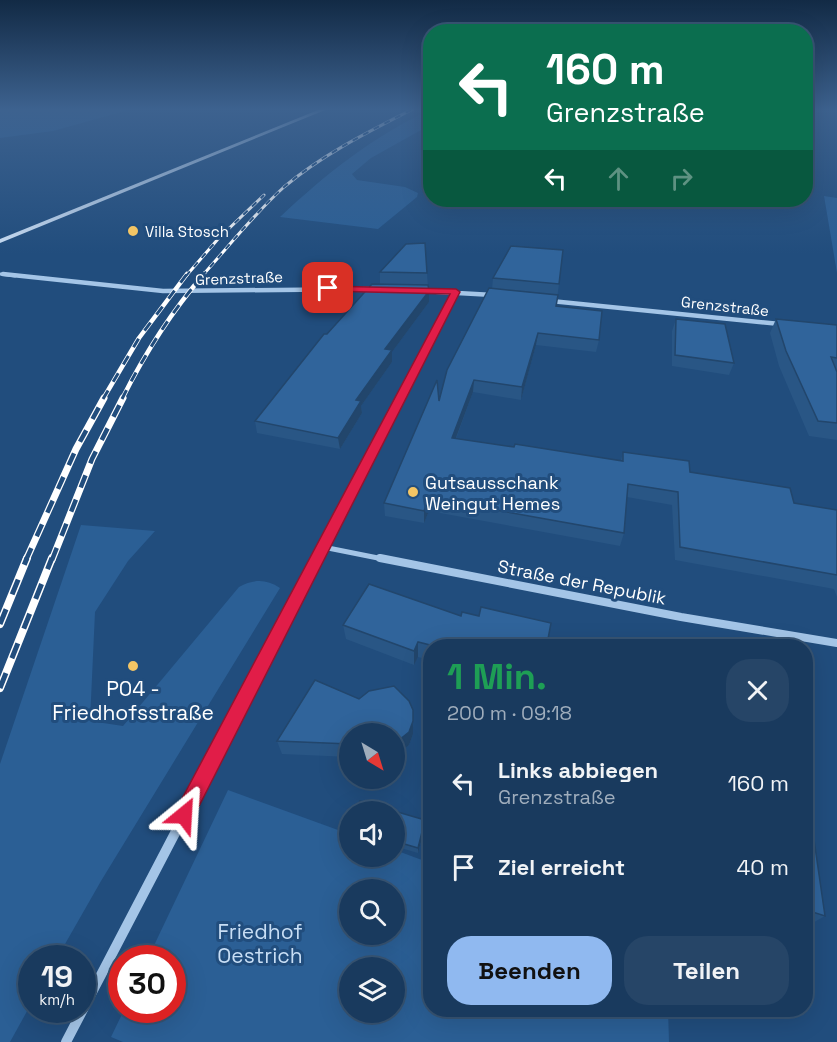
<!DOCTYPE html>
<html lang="de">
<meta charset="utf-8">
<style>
:root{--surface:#193a5e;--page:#264567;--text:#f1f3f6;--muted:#9fadbc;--line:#375473;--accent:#90b9f0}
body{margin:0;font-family:"Space Grotesk",sans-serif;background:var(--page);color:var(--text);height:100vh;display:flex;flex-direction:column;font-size:22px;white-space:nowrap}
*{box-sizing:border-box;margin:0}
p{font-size:20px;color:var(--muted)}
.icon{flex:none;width:33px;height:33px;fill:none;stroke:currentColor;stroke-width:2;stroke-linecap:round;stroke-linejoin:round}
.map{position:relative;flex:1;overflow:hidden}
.side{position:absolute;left:423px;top:639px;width:390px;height:378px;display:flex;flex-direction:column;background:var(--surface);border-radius:24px;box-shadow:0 6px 24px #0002,0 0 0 2px var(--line)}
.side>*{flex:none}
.hud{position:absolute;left:423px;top:24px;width:390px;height:183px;border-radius:24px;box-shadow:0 6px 24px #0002,0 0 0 2px var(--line);background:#0b6e4f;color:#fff;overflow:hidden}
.needle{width:39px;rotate:142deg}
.fabs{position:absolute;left:339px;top:723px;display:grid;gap:12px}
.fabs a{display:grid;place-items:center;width:66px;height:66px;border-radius:50%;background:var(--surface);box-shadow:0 6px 24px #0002,0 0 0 2px var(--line);font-size:30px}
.speed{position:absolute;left:18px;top:945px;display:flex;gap:12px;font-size:30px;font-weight:700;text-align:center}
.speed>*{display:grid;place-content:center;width:78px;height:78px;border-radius:50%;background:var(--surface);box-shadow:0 6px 24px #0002,0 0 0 2px var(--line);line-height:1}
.speed small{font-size:15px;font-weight:400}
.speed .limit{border:9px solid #d22;background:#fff;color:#111}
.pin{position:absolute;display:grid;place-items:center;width:51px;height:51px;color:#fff;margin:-26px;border-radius:12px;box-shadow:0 3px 9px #0006}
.me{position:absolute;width:66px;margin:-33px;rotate:27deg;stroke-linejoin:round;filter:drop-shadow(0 0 4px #0008)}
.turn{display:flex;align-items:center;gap:21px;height:126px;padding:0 24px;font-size:27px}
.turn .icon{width:78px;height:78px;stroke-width:2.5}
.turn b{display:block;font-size:42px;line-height:51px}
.lanes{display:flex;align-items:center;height:57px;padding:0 24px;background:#0003;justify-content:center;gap:30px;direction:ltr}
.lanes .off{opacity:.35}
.round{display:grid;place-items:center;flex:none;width:63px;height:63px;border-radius:24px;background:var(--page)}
.summary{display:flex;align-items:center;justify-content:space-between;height:102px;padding:0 24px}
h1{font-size:36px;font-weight:700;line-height:45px;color:#1e9e55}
.cta{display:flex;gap:12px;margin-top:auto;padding:12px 24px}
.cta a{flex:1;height:69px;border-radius:24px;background:var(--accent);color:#111;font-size:24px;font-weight:700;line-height:69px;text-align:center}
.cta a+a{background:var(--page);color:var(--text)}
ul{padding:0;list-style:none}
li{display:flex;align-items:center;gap:18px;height:84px;padding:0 24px}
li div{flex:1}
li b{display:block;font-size:22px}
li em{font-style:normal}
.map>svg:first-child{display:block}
</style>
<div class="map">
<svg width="837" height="1042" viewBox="0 0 837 1042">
<rect width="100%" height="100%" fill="#214d7d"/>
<!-- green -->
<path fill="#2b5f95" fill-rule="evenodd" d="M 0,108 L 136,108 L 53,131 L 0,138 Z
M 430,110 L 430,125 L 371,158 L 352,174 L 357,180 L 405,187 L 418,193 L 417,197 L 378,229 L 280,217 C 326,174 373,136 430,110 Z
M 824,196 L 837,198 L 837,273 Z
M 81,525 L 155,531 L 128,561 L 95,612 L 90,721 L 123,726 L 239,587 C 254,579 266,579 280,588 L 101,881 L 57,958 L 32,958 L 31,1004 L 10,1042 L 0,1042 L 0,764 Z
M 228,790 L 349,834 L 350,856 L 394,856 L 395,850 L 430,863 L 430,1010 L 668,1010 L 669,1042 L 123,1042 L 111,1037 L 124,1010 L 172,1010 L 172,958 L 148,958 ZM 350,890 L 394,890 L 394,934 L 350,934 ZM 350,968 L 394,968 L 394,1012 L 350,1012 Z"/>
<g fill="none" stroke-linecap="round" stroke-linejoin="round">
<!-- minor-far4 -->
<path stroke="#a4c5e7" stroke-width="3" d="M 0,274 L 15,276"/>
<!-- minor-far3 -->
<path stroke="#a4c5e7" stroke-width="4.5" d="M 3,274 L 163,291 L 373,289
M 422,291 L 493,295
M 551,301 L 780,324
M 400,399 L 456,292"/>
<!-- minor-far2 -->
<path stroke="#a4c5e7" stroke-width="5" d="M 323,547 L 388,560
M 317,560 L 401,398"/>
<!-- minor-far1 -->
<path stroke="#a4c5e7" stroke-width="8" d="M 380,558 L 681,617 L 837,643
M 208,769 L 318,558"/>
<!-- minor -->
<path stroke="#a4c5e7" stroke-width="10" d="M 66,1042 L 209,768"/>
<!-- secondary -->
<path fill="#cee1f6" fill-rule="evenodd" d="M 323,108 L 330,108 L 0,243 L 0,239 Z"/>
<defs>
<path id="rail-far3" d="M 186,276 L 218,239 L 264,195
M 202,276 C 229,246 254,214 284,187 C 323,154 370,131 415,108"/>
<path id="rail-far2" d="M 103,399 L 139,338 L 187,274
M 122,399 C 144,355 172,311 204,274"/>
<path id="rail-far1" d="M 26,560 L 76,449 L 104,398
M 52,560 L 92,459 L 123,398"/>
<path id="rail" d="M 0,624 L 27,558
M 0,688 L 52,558"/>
</defs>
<!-- rail-far3 casing -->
<use href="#rail-far3" stroke="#fff" stroke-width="3"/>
<!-- rail-far2 casing -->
<use href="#rail-far2" stroke="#fff" stroke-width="4.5"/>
<!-- rail-far1 casing -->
<use href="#rail-far1" stroke="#fff" stroke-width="7"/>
<!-- rail casing -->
<use href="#rail" stroke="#fff" stroke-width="8"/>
<!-- rail-far3 -->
<use href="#rail-far3" stroke="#214d7d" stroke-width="2" stroke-dasharray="6" stroke-linecap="butt"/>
<!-- rail-far2 -->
<use href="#rail-far2" stroke="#214d7d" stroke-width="3" stroke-dasharray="10" stroke-linecap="butt"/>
<!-- rail-far1 -->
<use href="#rail-far1" stroke="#214d7d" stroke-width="4.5" stroke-dasharray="13" stroke-linecap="butt"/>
<!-- rail -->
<use href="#rail" stroke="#214d7d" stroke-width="5" stroke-dasharray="16" stroke-linecap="butt"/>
</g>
<!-- wall -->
<path fill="#295685" d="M 380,272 L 427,273 L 429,302 L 392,352 L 392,362 L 361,406 L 362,413 L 340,449 L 257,433 L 255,421 L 327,334 L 380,284 Z
M 493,278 L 559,284 L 556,306 L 599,340 L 596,352 L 536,345 L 521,400 L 473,392 L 456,439 L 621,461 L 623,452 L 794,503 L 837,510 L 837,597 L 834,589 L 675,560 L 672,505 L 627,497 L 624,533 L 620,546 L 429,511 L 424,523 L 385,516 L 384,503 L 439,401 L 492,289 Z
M 676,319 L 734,363 L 729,375 L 672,366 L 672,331 Z
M 776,319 L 837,325 L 837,440 L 809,436 L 779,366 L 770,333 Z
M 461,616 L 548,639 L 583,646 L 430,646 L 430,660 L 418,657 L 414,665 L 346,639 L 343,625 Z
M 429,677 L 430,677 L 430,691 L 429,691 Z
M 315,680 L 359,699 L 369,691 L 394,686 L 409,701 L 413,710 L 413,734 L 409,745 L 400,753 L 394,756 L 394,734 L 350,734 L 350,757 L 282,754 L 277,741 Z
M 806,811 L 825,916 L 809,925 L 806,924 Z
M 394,812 L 425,820 L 425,826 L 418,853 L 394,846 Z"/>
<!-- shaded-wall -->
<path fill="#22466c" d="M 429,291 L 429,302 L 392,352 L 392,362 L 361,406 L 362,413 L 340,449 L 338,438 L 356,400 L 385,349 Z
M 538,333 L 536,345 L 521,400 L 522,387 Z
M 474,380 L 473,392 L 451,451 L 452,438 Z
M 429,498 L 429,511 L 424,523 L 424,511 Z
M 418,642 L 418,657 L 414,665 L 414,651 Z
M 413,710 L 413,734 L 409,745 L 400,753 L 394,756 L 394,743 Z
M 425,820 L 425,826 L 418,853 L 418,848 Z"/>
<!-- building -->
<path fill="#30649b" stroke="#22466c" stroke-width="1.5" d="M 425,243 L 427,273 L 380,272 L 406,244 Z
M 511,246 L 563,250 L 559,284 L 493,278 Z
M 372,284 L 428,285 L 429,291 L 385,349 L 392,350 L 356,400 L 361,401 L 338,438 L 255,421 L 324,334 L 327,334 Z
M 489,288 L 558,295 L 556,306 L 602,311 L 599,340 L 538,333 L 522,387 L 474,380 L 452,438 L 514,447 L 515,444 L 623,461 L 623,452 L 689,461 L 690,472 L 790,488 L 794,503 L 837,510 L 837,575 L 680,547 L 678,492 L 628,484 L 624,533 L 429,498 L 424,511 L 384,503 L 437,380 L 439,401 L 447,370 Z
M 676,319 L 725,324 L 734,363 L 675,355 Z
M 776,319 L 837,325 L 837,358 L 831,357 L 837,372 L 837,423 L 818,421 L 786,351 Z
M 369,584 L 461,616 L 462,612 L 479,616 L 481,607 L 551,623 L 548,639 L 583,646 L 434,646 L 418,642 L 414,651 L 343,625 Z
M 315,680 L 359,699 L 369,691 L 394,686 L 409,701 L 413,710 L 413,721 L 409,732 L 399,740 L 394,743 L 394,734 L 350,734 L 350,744 L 277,741 Z
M 360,801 L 425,820 L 418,848 L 394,841 L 394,812 L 356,812 Z
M 806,811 L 810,812 L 825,916 L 806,910 Z"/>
<!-- sky -->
<linearGradient id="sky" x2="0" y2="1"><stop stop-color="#122a45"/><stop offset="0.43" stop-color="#3d628f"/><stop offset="1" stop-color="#3d628f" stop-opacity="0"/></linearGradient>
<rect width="837" height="254" fill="url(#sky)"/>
<!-- route -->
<path fill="#e11d48" stroke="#92132f" stroke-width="1.5" d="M 325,286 L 456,289 L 460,292 L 191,822 L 184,825 L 177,822 L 174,815 L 177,808 L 450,294 L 328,291 L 325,290 Z"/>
<!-- markers -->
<g fill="#f3c565" stroke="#214d7d" stroke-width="2">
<circle cx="133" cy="231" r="6"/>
<circle cx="413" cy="492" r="6"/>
<circle cx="133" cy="666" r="6"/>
</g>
<g text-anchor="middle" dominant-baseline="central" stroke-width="6" stroke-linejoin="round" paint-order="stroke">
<!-- far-poi labels -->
<g font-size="15" fill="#fff" stroke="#214d7d" text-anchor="start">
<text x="145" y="231">Villa Stosch</text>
</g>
<!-- far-street labels -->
<g font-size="15" fill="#fff" stroke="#214d7d">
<text transform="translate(239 278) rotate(-2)">Grenzstraße</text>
<text transform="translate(725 306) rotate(6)">Grenzstraße</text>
</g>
<!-- poi labels -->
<g font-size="18" fill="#fff" stroke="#214d7d" text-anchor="start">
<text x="425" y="482">Gutsausschank<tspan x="425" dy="21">Weingut Hemes</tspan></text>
</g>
<!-- street labels -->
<g font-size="18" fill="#fff" stroke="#214d7d">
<text transform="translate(582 582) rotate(11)">Straße der Republik</text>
</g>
<!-- near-poi labels -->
<g font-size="21" fill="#fff" stroke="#214d7d">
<text x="133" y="688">P04 -<tspan x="133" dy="24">Friedhofsstraße</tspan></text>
</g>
<!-- near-park labels -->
<g font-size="21" fill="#c8def5" stroke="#214d7d">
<text x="260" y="931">Friedhof<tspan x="260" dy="24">Oestrich</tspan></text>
</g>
</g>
</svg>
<div class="fabs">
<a><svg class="needle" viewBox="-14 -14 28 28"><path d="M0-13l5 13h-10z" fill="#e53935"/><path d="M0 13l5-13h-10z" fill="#9fadbc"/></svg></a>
<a><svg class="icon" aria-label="sound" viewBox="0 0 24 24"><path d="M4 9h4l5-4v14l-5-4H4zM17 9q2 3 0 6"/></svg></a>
<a><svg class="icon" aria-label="search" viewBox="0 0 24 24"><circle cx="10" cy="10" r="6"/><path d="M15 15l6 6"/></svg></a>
<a><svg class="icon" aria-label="layers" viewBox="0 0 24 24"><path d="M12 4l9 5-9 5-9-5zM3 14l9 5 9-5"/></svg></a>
</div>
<div class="speed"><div>19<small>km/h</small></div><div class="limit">30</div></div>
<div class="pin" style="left:328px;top:288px;background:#d93025"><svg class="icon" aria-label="arrive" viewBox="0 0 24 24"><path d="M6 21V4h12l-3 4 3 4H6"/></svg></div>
<svg class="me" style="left:184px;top:815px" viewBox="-20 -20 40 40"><path d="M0-17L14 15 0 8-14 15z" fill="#e11d48" stroke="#fff" stroke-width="4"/></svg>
<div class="hud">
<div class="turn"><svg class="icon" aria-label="left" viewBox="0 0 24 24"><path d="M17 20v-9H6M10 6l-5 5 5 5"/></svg><div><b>160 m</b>Grenzstraße</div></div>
<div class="lanes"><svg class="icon" aria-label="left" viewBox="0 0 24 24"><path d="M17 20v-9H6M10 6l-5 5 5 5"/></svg><svg class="icon off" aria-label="ahead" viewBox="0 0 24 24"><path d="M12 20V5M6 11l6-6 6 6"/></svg><svg class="icon off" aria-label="right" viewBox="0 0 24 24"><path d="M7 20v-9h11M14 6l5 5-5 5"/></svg></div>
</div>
<section class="side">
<div class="summary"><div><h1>1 Min.</h1><p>200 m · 09:18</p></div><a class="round"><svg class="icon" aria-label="close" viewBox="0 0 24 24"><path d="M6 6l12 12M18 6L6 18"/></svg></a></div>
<ul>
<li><svg class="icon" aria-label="left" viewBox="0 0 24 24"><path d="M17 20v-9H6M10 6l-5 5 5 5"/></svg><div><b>Links abbiegen</b><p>Grenzstraße</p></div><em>160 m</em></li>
<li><svg class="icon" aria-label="arrive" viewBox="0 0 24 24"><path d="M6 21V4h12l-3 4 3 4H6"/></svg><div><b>Ziel erreicht</b></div><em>40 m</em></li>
</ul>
<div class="cta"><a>Beenden</a><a>Teilen</a></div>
</section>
</div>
